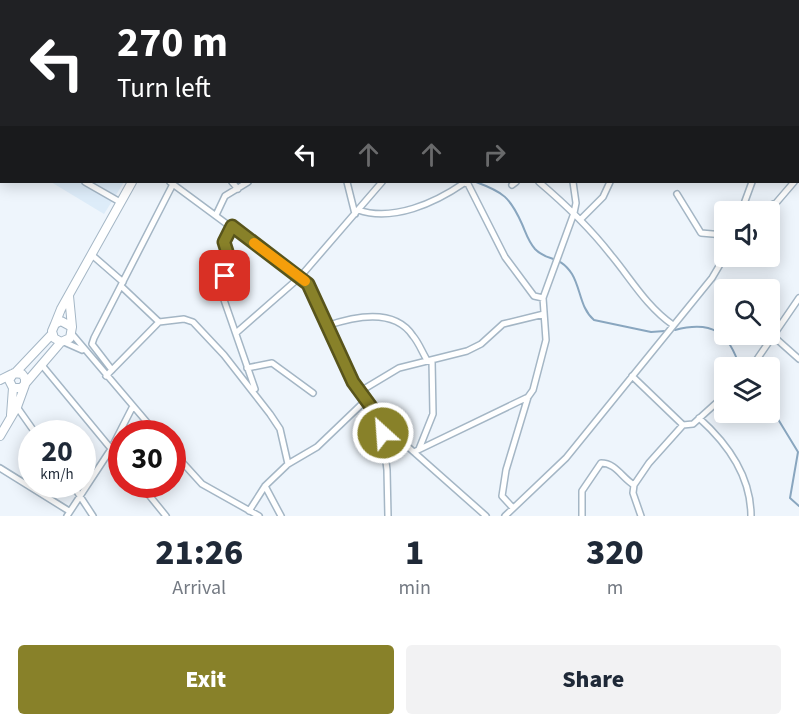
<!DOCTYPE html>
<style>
:root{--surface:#fff;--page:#f2f2f3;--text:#1f2937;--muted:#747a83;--accent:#888129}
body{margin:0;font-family:"Source Sans 3",sans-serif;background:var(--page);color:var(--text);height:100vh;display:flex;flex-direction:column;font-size:22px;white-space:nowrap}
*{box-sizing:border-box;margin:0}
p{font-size:20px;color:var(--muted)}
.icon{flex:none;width:33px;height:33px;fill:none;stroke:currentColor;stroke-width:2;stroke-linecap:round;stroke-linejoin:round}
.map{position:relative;height:516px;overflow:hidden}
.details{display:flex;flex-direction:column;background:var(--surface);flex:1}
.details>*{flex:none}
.banner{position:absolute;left:0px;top:0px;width:800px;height:183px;box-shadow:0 3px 15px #0003;background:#202124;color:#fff;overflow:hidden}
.tools{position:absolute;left:714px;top:201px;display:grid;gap:12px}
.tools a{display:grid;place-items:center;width:66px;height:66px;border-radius:6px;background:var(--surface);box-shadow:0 3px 15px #0003;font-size:30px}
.speed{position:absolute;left:18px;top:420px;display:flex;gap:12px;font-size:30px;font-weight:700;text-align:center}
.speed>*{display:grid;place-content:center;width:78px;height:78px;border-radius:50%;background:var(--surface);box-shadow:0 3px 15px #0003;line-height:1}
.speed small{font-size:15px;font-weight:400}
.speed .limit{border:9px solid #d22;background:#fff;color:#111}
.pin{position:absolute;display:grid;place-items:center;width:51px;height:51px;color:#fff;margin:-26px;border-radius:12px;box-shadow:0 3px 9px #0006}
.me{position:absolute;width:66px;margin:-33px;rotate:334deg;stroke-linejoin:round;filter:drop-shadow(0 0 4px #0008)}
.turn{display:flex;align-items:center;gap:21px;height:126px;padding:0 18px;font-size:27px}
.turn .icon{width:78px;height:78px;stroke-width:2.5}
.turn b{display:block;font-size:42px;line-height:51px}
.lanes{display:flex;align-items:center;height:57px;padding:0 18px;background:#0003;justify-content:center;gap:30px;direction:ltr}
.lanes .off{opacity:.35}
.eta{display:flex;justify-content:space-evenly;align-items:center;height:102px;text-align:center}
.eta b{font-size:36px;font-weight:800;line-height:42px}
.primary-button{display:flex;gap:12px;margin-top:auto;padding:12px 18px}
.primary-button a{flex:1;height:69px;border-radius:6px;background:var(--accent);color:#fff;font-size:24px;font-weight:800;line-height:69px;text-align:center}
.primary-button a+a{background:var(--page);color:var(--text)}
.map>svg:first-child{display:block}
</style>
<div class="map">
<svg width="799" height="516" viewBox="0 0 799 516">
<rect width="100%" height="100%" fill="#eef5fc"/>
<!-- built -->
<path fill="#ddecf9" d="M 51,182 L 124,182 L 104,214 Z"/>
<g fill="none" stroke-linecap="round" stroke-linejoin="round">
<!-- stream -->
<path stroke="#89a6bf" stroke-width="2" d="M 476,182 C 503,192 510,197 522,224 C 526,233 528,241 535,249 C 547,262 559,254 572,274 C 581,289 580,308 594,320 L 651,332 L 665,331
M 675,330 C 712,320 729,332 740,368
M 770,406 L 798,452 L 790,498 L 799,506"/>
<defs>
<path id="street" d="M 75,0 L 76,2
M 113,0 L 113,2
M 351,0 L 351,2
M 684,0 L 685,2
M 251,2 L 260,0
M 606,2 L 606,0
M 668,2 L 669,0
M 0,28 L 2,28
M 0,34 L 2,35
M 798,54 L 799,51
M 0,98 L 2,99
M 798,138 L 799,139
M 0,161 L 2,159
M 798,177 L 799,175
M 85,182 L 120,202
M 170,182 L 308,284 L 335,348 L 365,401 L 407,446 L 486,516
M 232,182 L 238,189
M 347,182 L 355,214
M 539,182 C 565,204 590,228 611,255 C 631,279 646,306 673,325
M 512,185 L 516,182
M 677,194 L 701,233 L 724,235
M 358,210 C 393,222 435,203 464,183 L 468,184 L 505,257 L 534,296 L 543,298
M 741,212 L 752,182
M 754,212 L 776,203 L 794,182
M 216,215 L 225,196 L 248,182
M 580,220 L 603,197 L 610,182
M 232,226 L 224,242 L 229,258 L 223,297 L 255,389
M 92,255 L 123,282
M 121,286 L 159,322
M 326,326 C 353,317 394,307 413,336 C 419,343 422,352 427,360
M 236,333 L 300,277 L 382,182
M 72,334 L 157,434
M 772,335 L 799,359
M 64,342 L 82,350
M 41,364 L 122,462
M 247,368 L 272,363 L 313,393
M 751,368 L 799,298
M 112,370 L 92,344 L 94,338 L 173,184
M 106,376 L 159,322 L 184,319 L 193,322 L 224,355 L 270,414 L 280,429 L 288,464
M 632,376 L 683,425
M 359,392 L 399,368 L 467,351 L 481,344 L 503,324 L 544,314
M 17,407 L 36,434
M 699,418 C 728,444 751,476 751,516
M 381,421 L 387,470 L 388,516
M 419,449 L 433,414 L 432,360
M 172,451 L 202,484 L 259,516
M 414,452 L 528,397
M 0,468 L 69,511
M 72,484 L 93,516
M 140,484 L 166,516
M 265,486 L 281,516
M 513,508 L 502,496 L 506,470 L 528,397 L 533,390 L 546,340 L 543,298 L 574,213 L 576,203 L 573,182
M 249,511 L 265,486 L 288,464 L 317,447 L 365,401
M 67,516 L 111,449 L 133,406
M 505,516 L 566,458 L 712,278 L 725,256
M 582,516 L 582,491 L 601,463 C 616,463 622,478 634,485
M 641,516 L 633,493 L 634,485 L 649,463 L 683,425 L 693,424 L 724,396"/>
<path id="secondary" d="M 789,0 L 792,2
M 507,2 L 511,0
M 798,5 L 799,5
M 69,296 L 72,327
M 55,324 L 61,309 L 132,182
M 16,372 L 52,334
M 0,380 L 12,374
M 25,384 L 61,342 L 70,338 L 72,327 L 61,321 L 55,324 L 52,331 L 54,338 L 61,342
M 11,415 L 13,388 L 9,380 L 14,373 L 22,374 L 25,378 L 25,384 L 21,388 L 13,388
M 0,436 L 17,407 L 25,385"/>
</defs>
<!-- street casing -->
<use href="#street" stroke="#a4b6c5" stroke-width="8"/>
<!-- secondary casing -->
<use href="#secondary" stroke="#a4b6c5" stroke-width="10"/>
<!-- street -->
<use href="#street" stroke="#fff" stroke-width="5"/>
<!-- secondary -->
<use href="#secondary" stroke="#fff" stroke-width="8"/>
</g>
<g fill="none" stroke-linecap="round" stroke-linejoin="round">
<defs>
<path id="route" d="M 225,276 L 229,258 L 224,242 L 232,226 L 308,284 L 353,382 L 380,419 L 383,433"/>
</defs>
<!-- route casing -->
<use href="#route" stroke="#58541b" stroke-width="15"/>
<!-- route -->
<use href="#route" stroke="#888129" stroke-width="10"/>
<!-- slow -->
<path stroke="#f59e0b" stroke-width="10" d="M 254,243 L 305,281"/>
</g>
</svg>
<div class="tools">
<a><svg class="icon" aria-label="sound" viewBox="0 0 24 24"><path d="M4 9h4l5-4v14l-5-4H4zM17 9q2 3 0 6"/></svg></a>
<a><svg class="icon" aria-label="search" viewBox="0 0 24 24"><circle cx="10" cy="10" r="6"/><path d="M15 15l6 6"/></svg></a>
<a><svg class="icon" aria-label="layers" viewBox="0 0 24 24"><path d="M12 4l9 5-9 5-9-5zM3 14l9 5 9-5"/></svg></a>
</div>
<div class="speed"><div>20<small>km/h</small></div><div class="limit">30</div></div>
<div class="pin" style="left:225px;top:276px;background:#d93025"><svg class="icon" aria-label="arrive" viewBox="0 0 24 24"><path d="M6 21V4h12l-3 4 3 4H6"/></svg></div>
<svg class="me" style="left:383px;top:433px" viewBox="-20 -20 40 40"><circle r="17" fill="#888129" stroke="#fff" stroke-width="3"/><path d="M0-11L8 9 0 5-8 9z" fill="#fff"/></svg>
<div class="banner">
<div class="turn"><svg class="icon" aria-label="left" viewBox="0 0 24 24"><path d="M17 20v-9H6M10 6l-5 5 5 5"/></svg><div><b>270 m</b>Turn left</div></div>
<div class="lanes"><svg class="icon" aria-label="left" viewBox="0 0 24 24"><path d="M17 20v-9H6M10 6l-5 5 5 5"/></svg><svg class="icon off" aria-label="ahead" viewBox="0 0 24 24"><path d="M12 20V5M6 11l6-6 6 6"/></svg><svg class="icon off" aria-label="ahead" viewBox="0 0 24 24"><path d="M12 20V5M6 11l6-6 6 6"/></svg><svg class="icon off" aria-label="right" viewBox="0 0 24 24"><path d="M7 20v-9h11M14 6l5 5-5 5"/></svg></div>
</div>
</div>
<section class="details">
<div class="eta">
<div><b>21:26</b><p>Arrival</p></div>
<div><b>1</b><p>min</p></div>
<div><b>320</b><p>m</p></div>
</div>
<div class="primary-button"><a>Exit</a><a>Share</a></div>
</section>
